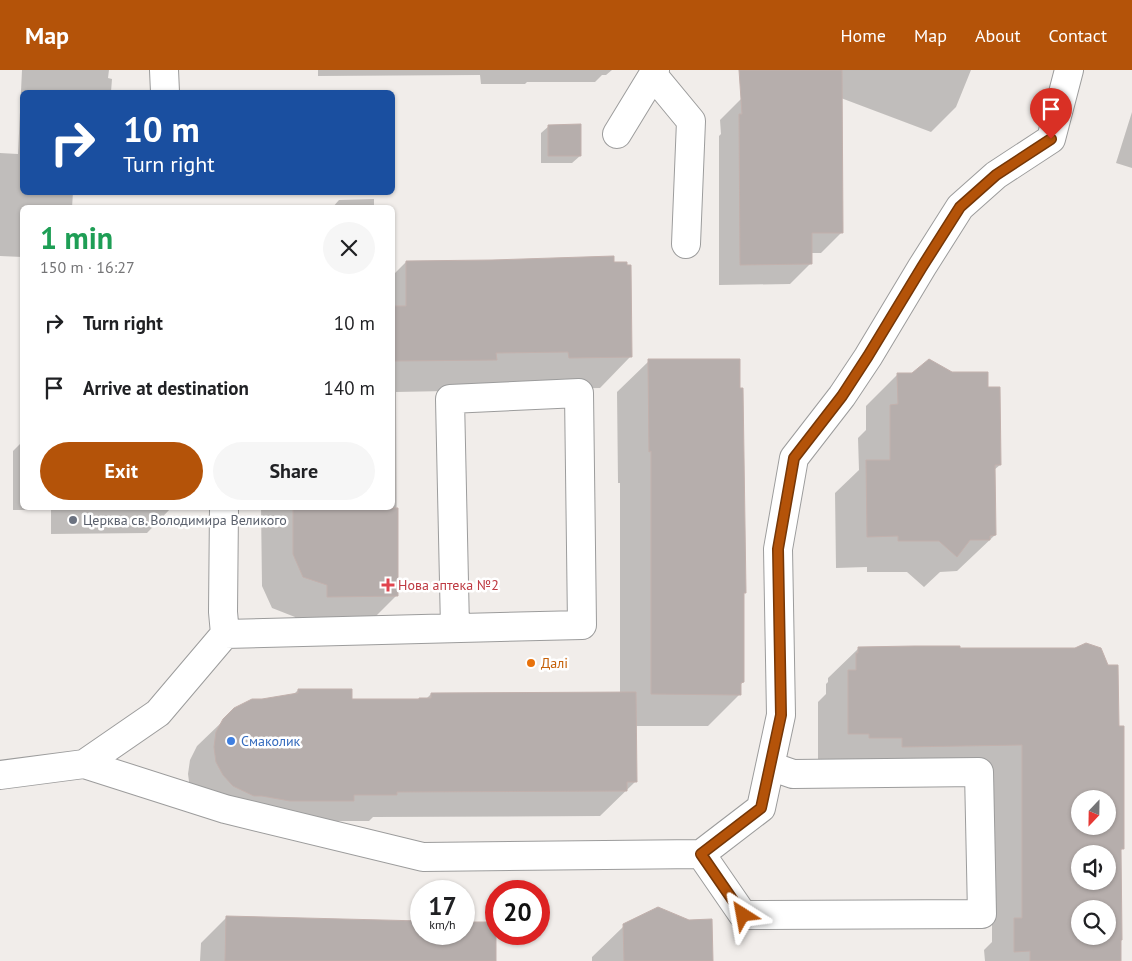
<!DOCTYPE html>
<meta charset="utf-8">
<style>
:root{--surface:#fff;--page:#f6f6f6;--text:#202124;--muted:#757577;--accent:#b45309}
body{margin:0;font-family:"PT Sans",sans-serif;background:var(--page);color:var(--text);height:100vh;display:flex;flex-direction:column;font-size:19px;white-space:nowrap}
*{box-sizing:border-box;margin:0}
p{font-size:16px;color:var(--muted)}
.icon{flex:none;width:28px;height:28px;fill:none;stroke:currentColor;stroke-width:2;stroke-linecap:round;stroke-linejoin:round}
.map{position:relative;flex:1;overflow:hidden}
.sheet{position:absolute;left:20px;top:135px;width:375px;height:305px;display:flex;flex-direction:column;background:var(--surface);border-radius:8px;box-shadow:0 1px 4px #0004}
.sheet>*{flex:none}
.banner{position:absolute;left:20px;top:20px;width:375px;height:105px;border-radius:8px;box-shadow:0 1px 4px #0004;background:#1a4fa0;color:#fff;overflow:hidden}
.needle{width:32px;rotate:202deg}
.tools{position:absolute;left:1071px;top:720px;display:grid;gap:10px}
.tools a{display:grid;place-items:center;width:45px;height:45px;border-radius:50%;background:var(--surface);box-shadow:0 1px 4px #0004;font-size:25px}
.speed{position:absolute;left:410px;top:810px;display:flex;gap:10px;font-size:25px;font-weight:700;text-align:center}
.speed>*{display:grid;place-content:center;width:65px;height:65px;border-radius:50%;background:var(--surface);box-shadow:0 1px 4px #0004;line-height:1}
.speed small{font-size:12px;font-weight:400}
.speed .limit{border:8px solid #d22;background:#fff;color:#111}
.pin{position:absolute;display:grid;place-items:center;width:42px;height:42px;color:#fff;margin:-51px -21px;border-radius:50% 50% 50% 0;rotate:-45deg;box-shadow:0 0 5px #0007}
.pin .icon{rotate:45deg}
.me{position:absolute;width:55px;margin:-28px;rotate:326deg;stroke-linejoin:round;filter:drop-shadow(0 0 4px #0008)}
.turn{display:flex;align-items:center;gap:18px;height:105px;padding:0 20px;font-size:22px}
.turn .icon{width:65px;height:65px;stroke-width:2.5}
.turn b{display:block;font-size:35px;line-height:42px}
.round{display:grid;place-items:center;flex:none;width:52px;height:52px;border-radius:26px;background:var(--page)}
.headline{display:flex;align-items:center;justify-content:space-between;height:85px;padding:0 20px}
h1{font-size:30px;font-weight:700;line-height:38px;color:#1e9e55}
.primary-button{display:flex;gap:10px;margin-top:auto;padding:10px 20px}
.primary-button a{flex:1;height:58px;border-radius:30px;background:var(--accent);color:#fff;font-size:20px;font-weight:700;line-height:58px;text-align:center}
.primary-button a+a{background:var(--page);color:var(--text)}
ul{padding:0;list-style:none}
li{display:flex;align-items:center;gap:15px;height:65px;padding:0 20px}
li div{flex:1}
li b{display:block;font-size:19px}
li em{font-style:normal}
header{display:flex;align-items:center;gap:30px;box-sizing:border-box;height:70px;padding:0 25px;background:var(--accent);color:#fff}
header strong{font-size:24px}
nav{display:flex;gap:28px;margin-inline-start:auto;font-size:18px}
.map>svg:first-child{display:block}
</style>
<header>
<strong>Map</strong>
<nav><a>Home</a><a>Map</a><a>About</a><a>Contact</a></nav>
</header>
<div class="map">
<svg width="1132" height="891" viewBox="0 0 1132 891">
<rect width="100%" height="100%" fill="#f1edea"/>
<!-- shadow -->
<path fill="#0003" fill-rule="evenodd" d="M 22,0 L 109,0 L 108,8 L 112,9 L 111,22 L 22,22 L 22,122 L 73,122 L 72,138 L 22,138 L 22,187 L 0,186 L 0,83 L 18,84 Z
M 318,0 L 612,0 L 606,5 L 602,5 L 595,12 L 527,12 L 525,14 L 481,14 L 480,5 L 318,6 Z
M 833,0 L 971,0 L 956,37 L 931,62 L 825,22 Z
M 741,29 L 842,162 L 821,183 L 811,183 L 811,193 L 790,214 L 719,215 L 719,66 L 721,64 L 720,50 Z
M 1132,42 L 1132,98 L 1116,93 Z
M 549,56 L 580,86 L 572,93 L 541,93 L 541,63 Z
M 374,129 L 374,138 L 332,138 L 339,130 Z
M 406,192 L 631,286 L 600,318 L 396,322 L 397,525 L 365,557 L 295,558 L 295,547 L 272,538 L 262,516 L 261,438 L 392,438 L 392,206 Z
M 649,291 L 744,523 L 743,525 L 743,612 L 740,615 L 740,624 L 708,656 L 635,656 L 636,711 L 600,746 L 373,747 L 369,751 L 332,751 L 190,719 L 188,704 L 190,690 L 197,676 L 224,650 L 262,630 L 293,625 L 298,620 L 350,631 L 426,629 L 431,624 L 620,623 L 620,413 L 618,413 L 617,322 Z
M 898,304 L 952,304 L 987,318 L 1000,395 L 994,400 L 995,465 L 957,501 L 940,502 L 924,517 L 907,502 L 867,502 L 867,497 L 836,498 L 835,423 L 859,400 L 858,368 L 866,360 L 866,336 Z
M 21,373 L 22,373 L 22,438 L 171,438 L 147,463 L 51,464 L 51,440 L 13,440 L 13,381 Z
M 859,578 L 1075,579 L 1122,779 L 1120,781 L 1120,891 L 985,891 L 984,880 L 992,872 L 992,705 L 818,693 L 818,632 L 826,624 L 826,614 L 828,612 L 828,608 ZM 1080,729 L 1108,729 L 1108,756 L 1080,756 ZM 1080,784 L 1108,784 L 1108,811 L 1080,811 ZM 1080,839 L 1108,839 L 1108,866 L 1080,866 Z
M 227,847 L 421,852 L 421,864 L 464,864 L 464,853 L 496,854 L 495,891 L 200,891 L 201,873 Z
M 624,856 L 712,891 L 592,891 L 592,887 Z"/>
<!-- building -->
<path fill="#b6aeac" stroke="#c2b1ad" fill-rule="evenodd" d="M 739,0 L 842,0 L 843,163 L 812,163 L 812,194 L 740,195 L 739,44 L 742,44 Z
M 581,54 L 581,86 L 548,86 L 548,55 Z
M 614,186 L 614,192 L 627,192 L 627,195 L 631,195 L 632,287 L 569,288 L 568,282 L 496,283 L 497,290 L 392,291 L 392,236 L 406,236 L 406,191 L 492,190 Z
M 648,289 L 740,289 L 740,318 L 743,318 L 746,523 L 744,523 L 744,612 L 741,613 L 741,625 L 651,624 L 651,381 L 649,382 Z
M 929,289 L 952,302 L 988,302 L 988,317 L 1000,317 L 1001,395 L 995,395 L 996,465 L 990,466 L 990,470 L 970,470 L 957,487 L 939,471 L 898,471 L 898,466 L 867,467 L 866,390 L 890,390 L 890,335 L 898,334 L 897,303 L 912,303 Z
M 293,438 L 398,438 L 398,526 L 327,527 L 327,515 L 303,507 L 293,484 Z
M 1086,573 L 1101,578 L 1108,595 L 1118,595 L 1119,656 L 1124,656 L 1124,779 L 1121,779 L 1122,870 L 1121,870 L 1121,891 L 1030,891 L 1030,881 L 1014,882 L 1014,848 L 1022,848 L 1022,675 L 902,677 L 902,668 L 869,668 L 869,664 L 848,664 L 848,600 L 856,600 L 856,583 L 858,583 L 858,577 L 915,576 L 960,576 L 960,578 L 1075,578 ZM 1080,729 L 1108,729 L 1108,756 L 1080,756 ZM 1080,784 L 1108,784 L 1108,811 L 1080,811 ZM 1080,839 L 1108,839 L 1108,866 L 1080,866 Z
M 298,619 L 352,619 L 352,629 L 419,629 L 419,628 L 431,628 L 431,623 L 636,622 L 637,712 L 627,712 L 627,721 L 397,722 L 397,725 L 354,725 L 354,731 L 290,731 L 262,726 L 254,726 L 233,716 L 223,705 L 216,692 L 214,677 L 216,662 L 223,649 L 234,638 L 252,629 L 262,629 L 298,623 Z
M 658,837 L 689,850 L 712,849 L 713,891 L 624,891 L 623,854 Z
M 226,846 L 421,851 L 421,864 L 464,864 L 464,852 L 496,852 L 496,891 L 225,891 Z"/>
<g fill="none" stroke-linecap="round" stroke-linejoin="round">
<defs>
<path id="minor" d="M 164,0 L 165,22
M 653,5 L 691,51 L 686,174
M 617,64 L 653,5 L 655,0
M 225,564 L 582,555 L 579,323 L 450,329 L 455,558
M 84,694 L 158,643 L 225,564 L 223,542 L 224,438
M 0,705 L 84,694 L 225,739 L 423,787 L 701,784 L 761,738 L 781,645 L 778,479 L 794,388 L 842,326 L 868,287 L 922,197 L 960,137 L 996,105 L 1051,69 L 1069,0
M 701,784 L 743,845 L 982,844 L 979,702 L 793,704 L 770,696"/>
</defs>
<!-- minor casing -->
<use href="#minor" stroke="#9c9c9c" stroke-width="30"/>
<!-- minor -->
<use href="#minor" stroke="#fff" stroke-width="28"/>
</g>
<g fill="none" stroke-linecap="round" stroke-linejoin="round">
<defs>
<path id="route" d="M 743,845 L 701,784 L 761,738 L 781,645 L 778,479 L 794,388 L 842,326 L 868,286 L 922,197 L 960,137 L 996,105 L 1051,69"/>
</defs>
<!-- route casing -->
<use href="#route" stroke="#753606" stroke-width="12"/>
<!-- route -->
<use href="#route" stroke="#b45309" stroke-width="9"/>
</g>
<!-- markers -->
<circle fill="#6b7280" stroke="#fff" stroke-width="2" cx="73" cy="450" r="5"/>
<path fill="#e0444e" stroke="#fff" stroke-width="2" d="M385.5 507.5h5v5h5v5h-5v5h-5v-5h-5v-5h5z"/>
<circle fill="#e8710a" stroke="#fff" stroke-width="2" cx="531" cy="593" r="5"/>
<circle fill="#3f7fe0" stroke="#fff" stroke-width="2" cx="231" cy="671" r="5"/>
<g text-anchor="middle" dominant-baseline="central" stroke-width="5" stroke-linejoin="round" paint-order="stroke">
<!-- worship labels -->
<g font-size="14" fill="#5b616d" stroke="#fff" text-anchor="start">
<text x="83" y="450">Церква св. Володимира Великого</text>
</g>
<!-- health labels -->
<g font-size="14" fill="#be3a42" stroke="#fff" text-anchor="start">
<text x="398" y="515">Нова аптека №2</text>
</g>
<!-- food labels -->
<g font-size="14" fill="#c56008" stroke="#fff" text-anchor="start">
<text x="541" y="593">Далі</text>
</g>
<!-- shop labels -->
<g font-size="14" fill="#366cbe" stroke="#fff" text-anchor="start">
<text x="241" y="671">Смаколик</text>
</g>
</g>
</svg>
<div class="tools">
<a><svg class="needle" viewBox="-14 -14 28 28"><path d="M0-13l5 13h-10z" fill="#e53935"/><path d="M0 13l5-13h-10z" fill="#757577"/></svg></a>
<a><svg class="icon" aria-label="sound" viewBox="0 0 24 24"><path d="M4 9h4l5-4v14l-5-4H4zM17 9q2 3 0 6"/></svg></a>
<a><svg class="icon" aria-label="search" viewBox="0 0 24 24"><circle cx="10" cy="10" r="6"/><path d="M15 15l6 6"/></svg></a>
</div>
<div class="speed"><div>17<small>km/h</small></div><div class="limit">20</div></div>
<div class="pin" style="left:1051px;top:69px;background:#d93025"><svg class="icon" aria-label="arrive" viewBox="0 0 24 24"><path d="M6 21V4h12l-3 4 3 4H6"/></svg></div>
<svg class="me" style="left:743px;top:845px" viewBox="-20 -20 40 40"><path d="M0-17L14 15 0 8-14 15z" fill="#b45309" stroke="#fff" stroke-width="4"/></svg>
<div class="banner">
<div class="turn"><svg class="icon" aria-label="right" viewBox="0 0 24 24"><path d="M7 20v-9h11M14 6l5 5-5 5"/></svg><div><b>10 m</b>Turn right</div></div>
</div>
<section class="sheet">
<div class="headline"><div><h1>1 min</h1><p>150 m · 16:27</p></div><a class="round"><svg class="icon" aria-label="close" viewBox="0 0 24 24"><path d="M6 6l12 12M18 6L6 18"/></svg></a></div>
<ul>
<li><svg class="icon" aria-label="right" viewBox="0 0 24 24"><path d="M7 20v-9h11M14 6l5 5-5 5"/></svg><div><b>Turn right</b></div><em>10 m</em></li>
<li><svg class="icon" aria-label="arrive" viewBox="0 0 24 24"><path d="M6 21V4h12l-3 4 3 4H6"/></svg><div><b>Arrive at destination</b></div><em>140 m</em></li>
</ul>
<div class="primary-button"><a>Exit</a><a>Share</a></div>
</section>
</div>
